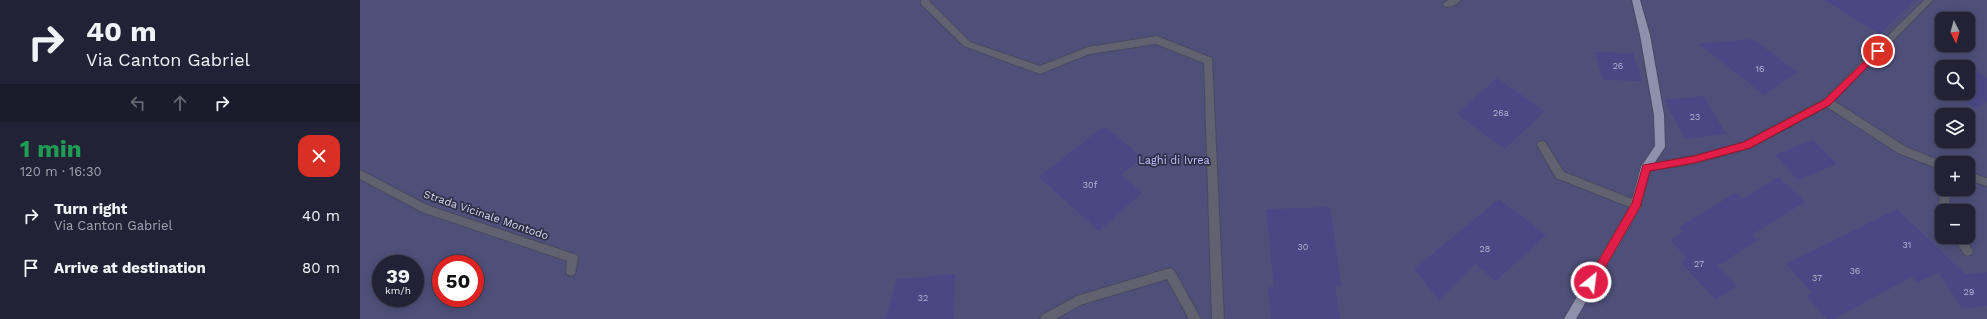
<!DOCTYPE html>
<meta charset="utf-8">
<style>
:root{--surface:#222236;--page:#2e2f42;--text:#f1f3f6;--muted:#a2a4ad;--line:#3f3f51}
body{margin:0;font-family:"Work Sans",sans-serif;background:var(--page);color:var(--text);height:100vh;display:flex;flex-direction:column;font-size:15px;white-space:nowrap}
*{box-sizing:border-box;margin:0}
p{font-size:13px;color:var(--muted)}
.icon{flex:none;width:22px;height:22px;fill:none;stroke:currentColor;stroke-width:2;stroke-linecap:round;stroke-linejoin:round}
.map{position:relative;flex:1;overflow:hidden}
.drawer{display:flex;flex-direction:column;background:var(--surface);width:360px}
.drawer>*{flex:none}
.banner{background:#222236;color:var(--text);overflow:hidden}
.needle{width:26px;rotate:174deg}
.fabs{position:absolute;left:1575px;top:12px;display:grid;gap:8px}
.fabs a{display:grid;place-items:center;width:40px;height:40px;border-radius:8px;background:var(--surface);box-shadow:0 2px 10px #0003,0 0 0 1px var(--line);font-size:20px}
.speed{position:absolute;left:12px;top:255px;display:flex;gap:8px;font-size:20px;font-weight:700;text-align:center}
.speed>*{display:grid;place-content:center;width:52px;height:52px;border-radius:50%;background:var(--surface);box-shadow:0 2px 10px #0003,0 0 0 1px var(--line);line-height:1}
.speed small{font-size:10px;font-weight:400}
.speed .limit{border:6px solid #d22;background:#fff;color:#111}
.pin{position:absolute;display:grid;place-items:center;width:34px;height:34px;color:#fff;margin:-17px;border:2px solid #fff;border-radius:50%;box-shadow:0 1px 4px #0007}
.me{position:absolute;width:44px;margin:-22px;rotate:29deg;stroke-linejoin:round;filter:drop-shadow(0 0 3px #0008)}
.turn{display:flex;align-items:center;gap:14px;height:84px;padding:0 20px;font-size:18px}
.turn .icon{width:52px;height:52px;stroke-width:2.5}
.turn b{display:block;font-size:28px;line-height:34px}
.lanes{display:flex;align-items:center;height:38px;padding:0 20px;background:#0003;justify-content:center;gap:20px;direction:ltr}
.lanes .off{opacity:.35}
.round{display:grid;place-items:center;flex:none;width:42px;height:42px;border-radius:12px;background:var(--page)}
.summary{display:flex;align-items:center;justify-content:space-between;height:68px;padding:0 20px}
h1{font-size:24px;font-weight:700;line-height:30px;color:#1e9e55}
ul{padding:0;list-style:none}
li{display:flex;align-items:center;gap:12px;height:52px;padding:0 20px}
li div{flex:1}
li b{display:block;font-size:15px}
li em{font-style:normal}
main{display:flex;flex:1;min-height:0}
.map>svg:first-child{display:block}
</style>
<main>
<section class="drawer">
<div class="banner">
<div class="turn"><svg class="icon" aria-label="right" viewBox="0 0 24 24"><path d="M7 20v-9h11M14 6l5 5-5 5"/></svg><div><b>40 m</b>Via Canton Gabriel</div></div>
<div class="lanes"><svg class="icon off" aria-label="left" viewBox="0 0 24 24"><path d="M17 20v-9H6M10 6l-5 5 5 5"/></svg><svg class="icon off" aria-label="ahead" viewBox="0 0 24 24"><path d="M12 20V5M6 11l6-6 6 6"/></svg><svg class="icon" aria-label="right" viewBox="0 0 24 24"><path d="M7 20v-9h11M14 6l5 5-5 5"/></svg></div>
</div>
<div class="summary"><div><h1>1 min</h1><p>120 m · 16:30</p></div><a class="round" style="background:#d93025;color:#fff"><svg class="icon" aria-label="close" viewBox="0 0 24 24"><path d="M6 6l12 12M18 6L6 18"/></svg></a></div>
<ul>
<li><svg class="icon" aria-label="right" viewBox="0 0 24 24"><path d="M7 20v-9h11M14 6l5 5-5 5"/></svg><div><b>Turn right</b><p>Via Canton Gabriel</p></div><em>40 m</em></li>
<li><svg class="icon" aria-label="arrive" viewBox="0 0 24 24"><path d="M6 21V4h12l-3 4 3 4H6"/></svg><div><b>Arrive at destination</b></div><em>80 m</em></li>
</ul>
</section>
<div class="map">
<svg width="1627" height="319" viewBox="0 0 1627 319">
<rect width="100%" height="100%" fill="#2d2e48"/>
<!-- green -->
<path fill="#4f507a" fill-rule="evenodd" d="M 0,0 L 1627,0 L 1627,319 L 0,319 ZM 1582,19 L 1608,19 L 1608,45 L 1582,45 ZM 1582,67 L 1608,67 L 1608,93 L 1582,93 ZM 1582,115 L 1608,115 L 1608,141 L 1582,141 ZM 1582,163 L 1608,163 L 1608,189 L 1582,189 ZM 1582,211 L 1608,211 L 1608,237 L 1582,237 ZM 21,264 L 55,264 L 55,298 L 21,298 ZM 81,264 L 115,264 L 115,298 L 81,298 Z"/>
<!-- building -->
<path fill="#494885" d="M 1464,0 L 1555,0 L 1520,34 Z
M 1393,39 L 1437,72 L 1404,95 L 1339,44 Z
M 1235,52 L 1273,53 L 1282,81 L 1243,80 Z
M 1602,60 L 1627,78 L 1627,101 L 1615,109 L 1595,93 L 1608,93 L 1608,67 L 1591,67 Z
M 1137,78 L 1185,111 L 1145,149 L 1097,114 Z
M 1344,96 L 1366,134 L 1325,139 L 1304,100 Z
M 744,126 L 782,157 L 761,175 L 782,193 L 739,231 L 679,177 Z
M 1453,140 L 1477,164 L 1438,180 L 1415,155 Z
M 1419,177 L 1445,202 L 1392,235 L 1398,240 L 1357,266 L 1377,286 L 1356,300 L 1321,263 L 1327,258 L 1310,240 L 1323,232 L 1319,227 L 1375,193 L 1382,199 Z
M 1139,199 L 1186,235 L 1136,281 L 1115,264 L 1079,300 L 1054,269 Z
M 970,207 L 981,285 L 975,285 L 980,319 L 911,319 L 908,287 L 914,287 L 906,209 Z
M 1537,209 L 1605,274 L 1627,272 L 1627,306 L 1602,309 L 1579,272 L 1557,283 L 1552,277 L 1473,319 L 1467,319 L 1446,296 L 1452,293 L 1426,264 Z
M 595,274 L 594,319 L 525,319 L 537,279 Z"/>
<g fill="none" stroke-linecap="round" stroke-linejoin="round">
<defs>
<path id="minor" d="M 561,0 L 569,0 L 569,1 L 610,42 L 680,66 L 728,47 L 797,36 L 852,58 L 864,319 L 852,319 L 844,63 L 796,44 L 729,54 L 680,74 L 604,46 L 561,4 Z
M 1088,0 L 1100,0 C 1098,5 1089,8 1084,6 L 1083,4 Z
M 1564,0 L 1573,0 L 1474,101 L 1546,147 L 1586,163 L 1582,163 L 1582,170 L 1538,153 L 1467,107 L 1390,148 L 1334,164 L 1286,171 L 1282,170 L 1281,167 L 1282,164 L 1286,163 L 1334,156 L 1384,142 L 1464,99 Z
M 1182,141 L 1185,142 L 1204,172 L 1280,202 L 1281,205 L 1280,208 L 1276,209 L 1272,208 L 1196,178 L 1177,145 L 1179,142 Z
M 0,170 L 69,206 L 217,255 L 218,258 L 215,274 L 211,276 L 207,274 L 206,271 L 207,261 L 62,212 L 0,179 Z
M 1608,172 L 1627,178 L 1627,186 L 1608,180 Z
M 1582,186 L 1582,189 L 1590,189 L 1589,211 L 1582,211 L 1582,215 L 1579,211 L 1580,189 Z
M 1593,237 L 1604,237 L 1613,251 L 1612,254 L 1608,256 L 1604,254 Z
M 810,268 L 814,270 L 841,319 L 829,319 L 807,279 L 720,305 L 696,319 L 680,319 L 682,315 L 717,296 Z"/>
<path id="major" d="M 1272,0 L 1280,0 L 1290,35 L 1304,115 L 1305,147 L 1291,168 L 1280,208 L 1216,319 L 1204,319 L 1271,204 L 1281,167 L 1295,146 L 1294,115 L 1280,35 Z"/>
</defs>
<!-- minor casing -->
<use href="#minor" stroke="#484962" stroke-width="2"/>
<!-- major casing -->
<use href="#major" stroke="#484962" stroke-width="2"/>
<!-- minor -->
<use href="#minor" fill="#60626f" fill-rule="evenodd"/>
<!-- major -->
<use href="#major" fill="#8f90ab" fill-rule="evenodd"/>
</g>
<!-- route -->
<path fill="#e11d48" stroke="#92132f" d="M 1518,48 L 1522,51 L 1521,53 L 1470,105 L 1390,148 L 1334,163 L 1290,171 L 1280,207 L 1235,285 L 1228,285 L 1226,282 L 1228,279 L 1272,203 L 1283,165 L 1334,156 L 1384,142 L 1464,100 Z"/>
<g text-anchor="middle" dominant-baseline="central" stroke-width="3.5" stroke-linejoin="round" paint-order="stroke">
<!-- number labels -->
<g font-size="9" fill="#b3b4d0">
<text x="1258" y="66">26</text>
<text x="1400" y="69">16</text>
<text x="1141" y="113">26a</text>
<text x="1335" y="117">23</text>
<text x="730" y="185">30f</text>
<text x="1547" y="245">31</text>
<text x="943" y="247">30</text>
<text x="1125" y="249">28</text>
<text x="1339" y="264">27</text>
<text x="1495" y="271">36</text>
<text x="1457" y="278">37</text>
<text x="1609" y="292">29</text>
<text x="563" y="298">32</text>
</g>
<!-- park labels -->
<g font-size="11" fill="#c1c4fb" stroke="#2d2e48">
<text x="814" y="160">Laghi di Ivrea</text>
</g>
<!-- street labels -->
<g font-size="11" fill="#d6d8e9" stroke="#2d2e48">
<text transform="translate(126 215) rotate(19)">Strada Vicinale Montodo</text>
</g>
</g>
</svg>
<div class="fabs">
<a><svg class="needle" viewBox="-14 -14 28 28"><path d="M0-13l5 13h-10z" fill="#e53935"/><path d="M0 13l5-13h-10z" fill="#a2a4ad"/></svg></a>
<a><svg class="icon" aria-label="search" viewBox="0 0 24 24"><circle cx="10" cy="10" r="6"/><path d="M15 15l6 6"/></svg></a>
<a><svg class="icon" aria-label="layers" viewBox="0 0 24 24"><path d="M12 4l9 5-9 5-9-5zM3 14l9 5 9-5"/></svg></a>
<a>+</a>
<a>−</a>
</div>
<div class="speed"><div>39<small>km/h</small></div><div class="limit">50</div></div>
<div class="pin" style="left:1518px;top:51px;background:#d93025"><svg class="icon" aria-label="arrive" viewBox="0 0 24 24"><path d="M6 21V4h12l-3 4 3 4H6"/></svg></div>
<svg class="me" style="left:1231px;top:282px" viewBox="-20 -20 40 40"><circle r="17" fill="#e11d48" stroke="#fff" stroke-width="3"/><path d="M0-11L8 9 0 5-8 9z" fill="#fff"/></svg>
</div>
</main>
